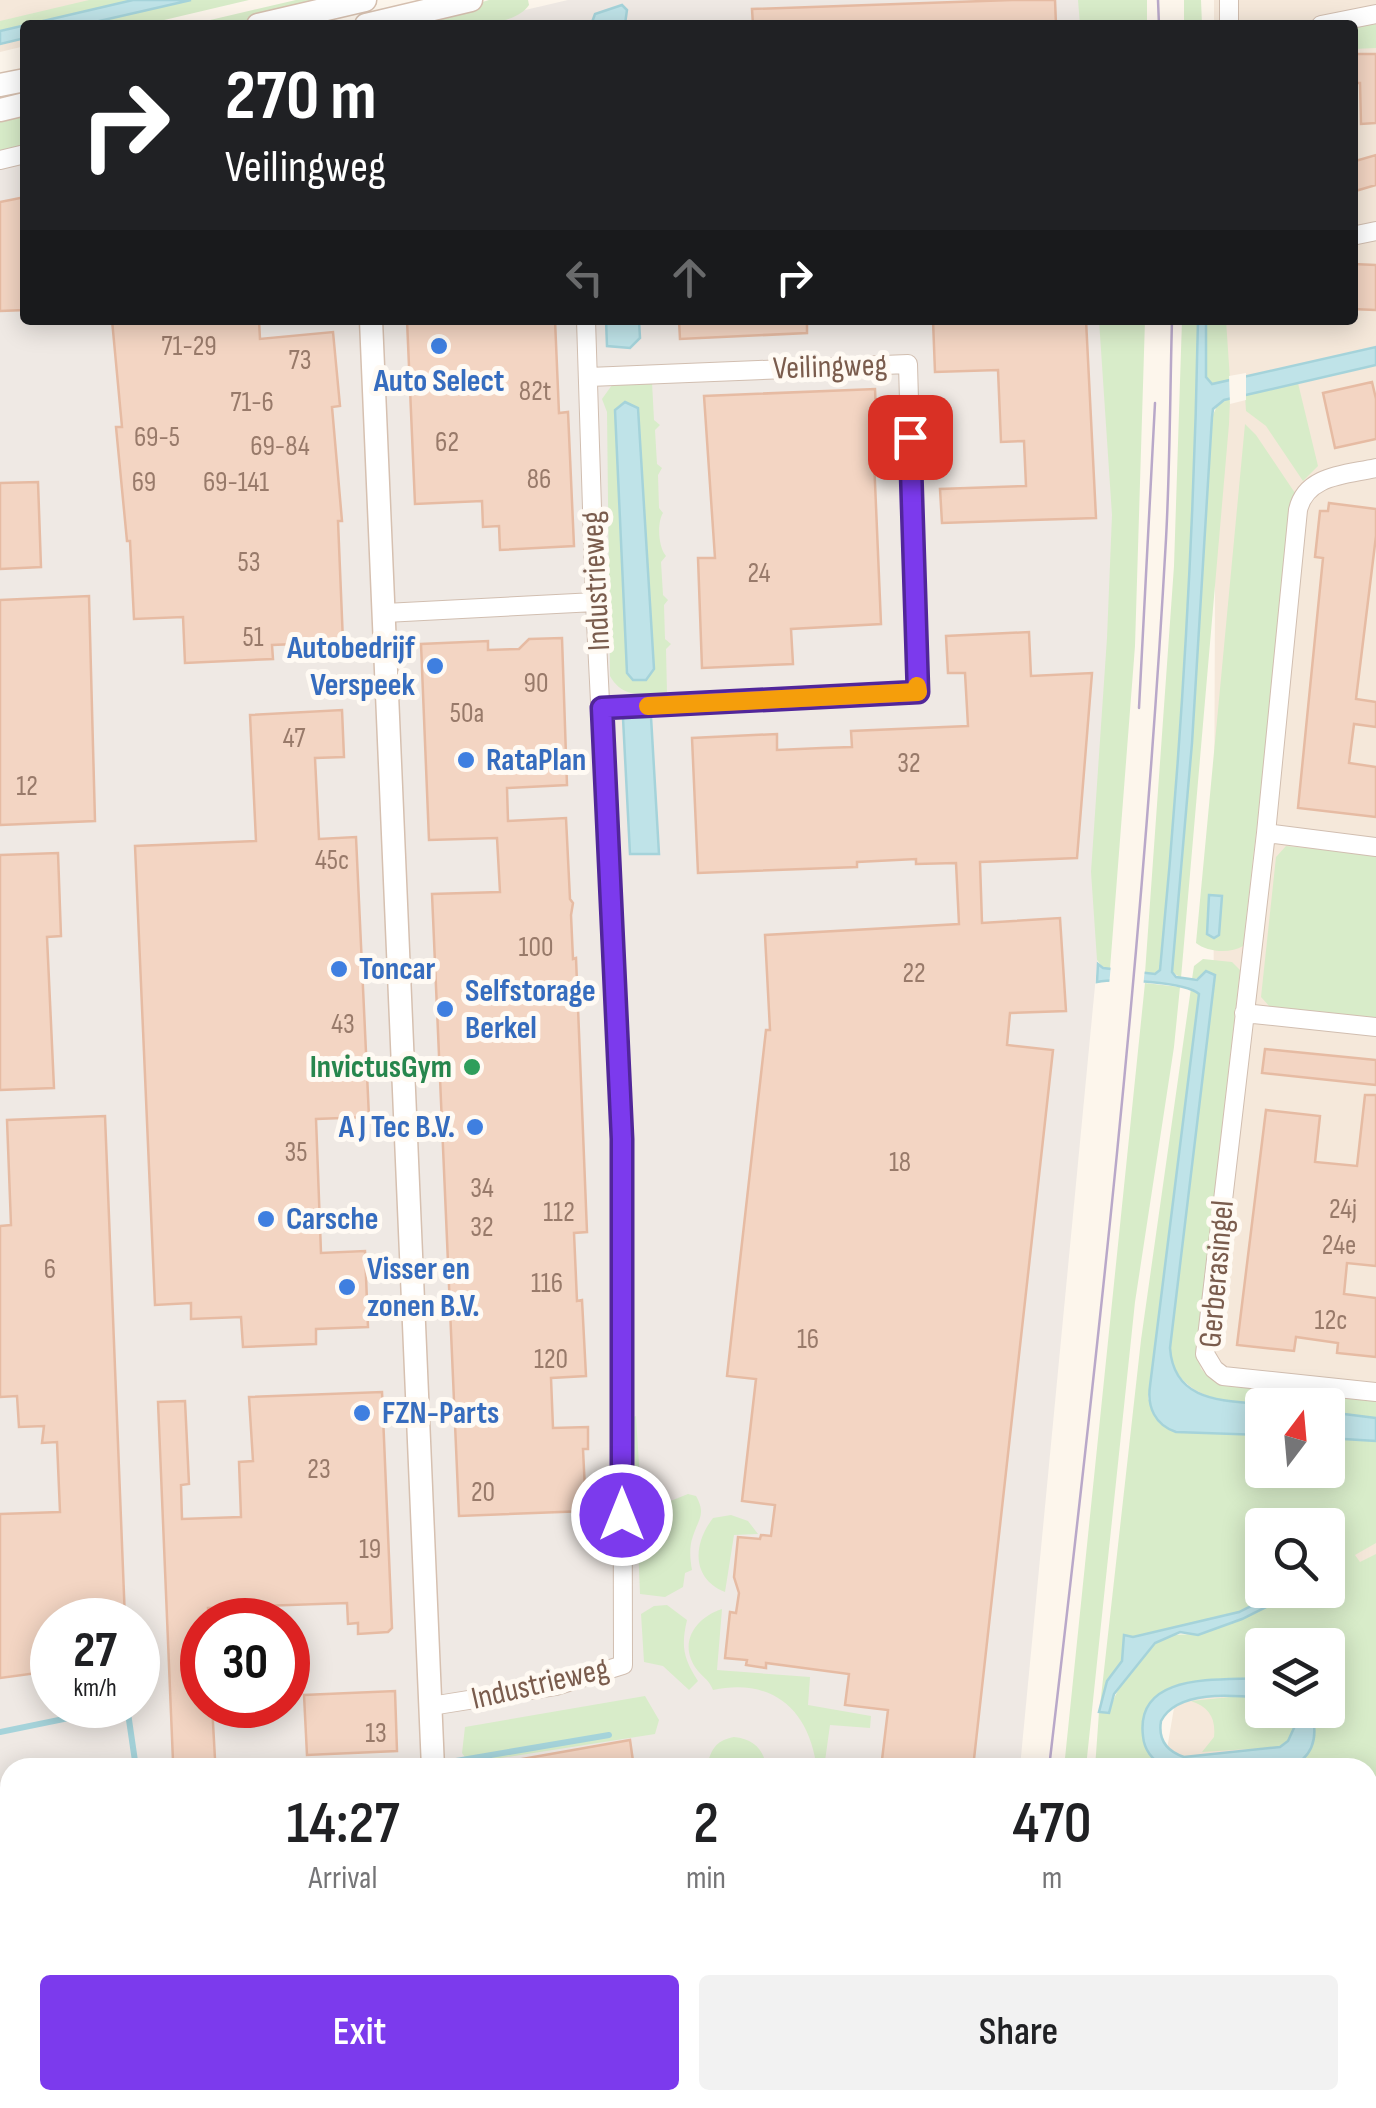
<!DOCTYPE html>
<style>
:root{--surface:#fff;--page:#f2f2f2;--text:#202124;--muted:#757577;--accent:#7c3aed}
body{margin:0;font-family:"Sofia Sans Condensed",sans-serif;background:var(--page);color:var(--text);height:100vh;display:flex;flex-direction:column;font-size:38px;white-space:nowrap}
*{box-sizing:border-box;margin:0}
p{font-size:32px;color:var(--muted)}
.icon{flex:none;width:55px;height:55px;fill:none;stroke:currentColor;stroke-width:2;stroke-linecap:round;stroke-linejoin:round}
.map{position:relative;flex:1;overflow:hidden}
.sheet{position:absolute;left:0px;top:1758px;width:1378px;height:352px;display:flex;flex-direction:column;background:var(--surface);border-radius:30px 30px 0 0;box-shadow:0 5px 25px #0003}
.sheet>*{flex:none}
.guide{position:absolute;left:20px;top:20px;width:1338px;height:305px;border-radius:10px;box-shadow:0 5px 25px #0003;background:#202124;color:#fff;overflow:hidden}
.needle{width:65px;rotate:16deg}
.controls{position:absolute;left:1245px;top:1388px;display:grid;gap:20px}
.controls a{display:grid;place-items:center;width:100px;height:100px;border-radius:10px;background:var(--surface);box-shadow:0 5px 25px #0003;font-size:50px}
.speed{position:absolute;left:30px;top:1598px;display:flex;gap:20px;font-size:50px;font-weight:700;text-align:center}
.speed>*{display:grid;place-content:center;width:130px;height:130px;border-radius:50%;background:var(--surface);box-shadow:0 5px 25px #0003;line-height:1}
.speed small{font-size:25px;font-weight:400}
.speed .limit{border:15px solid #d22;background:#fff;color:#111}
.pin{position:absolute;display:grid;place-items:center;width:85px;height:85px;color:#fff;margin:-42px;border-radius:20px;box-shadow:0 5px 15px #0006}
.me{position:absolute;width:110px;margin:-55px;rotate:0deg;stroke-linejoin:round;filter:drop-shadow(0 0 8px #0008)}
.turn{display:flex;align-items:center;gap:35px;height:210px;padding:0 40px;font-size:45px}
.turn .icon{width:130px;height:130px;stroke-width:2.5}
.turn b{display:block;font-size:70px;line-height:85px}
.lanes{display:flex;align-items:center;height:95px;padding:0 40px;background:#0003;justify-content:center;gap:50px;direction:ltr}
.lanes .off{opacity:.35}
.eta{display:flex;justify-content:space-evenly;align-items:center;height:170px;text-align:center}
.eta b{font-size:60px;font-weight:600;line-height:70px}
.button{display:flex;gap:20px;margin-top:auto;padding:20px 40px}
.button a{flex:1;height:115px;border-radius:10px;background:var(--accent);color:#fff;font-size:40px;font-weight:600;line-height:115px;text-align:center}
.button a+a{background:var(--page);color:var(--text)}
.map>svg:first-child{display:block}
</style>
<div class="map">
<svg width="1376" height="2108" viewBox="0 0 1376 2108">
<rect width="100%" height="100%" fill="#fdf6ec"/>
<!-- residential -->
<path fill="#f5e8da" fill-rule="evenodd" d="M 0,0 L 221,0 L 114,25 L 25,25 L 25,46 L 0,52 Z
M 1214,0 L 1376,0 L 1376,2108 L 1150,2108 L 1150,2100 L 1368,2100 L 1368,1768 L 1164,1767 L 1201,1548 L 1185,1348 L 1213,1135 L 1216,320 L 1352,320 L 1352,25 L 1214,25 ZM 1262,1405 L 1328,1405 L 1328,1470 L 1262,1470 ZM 1262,1525 L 1328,1525 L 1328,1590 L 1262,1590 ZM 1262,1645 L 1328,1645 L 1328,1710 L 1262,1710 Z
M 326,2100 L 456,2100 L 460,2108 L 289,2108 Z"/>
<!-- industrial -->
<path fill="#efe9e4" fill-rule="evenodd" d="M 568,0 L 1129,0 L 1129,25 L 461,25 Z
M 25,127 L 25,320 L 1121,320 L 1109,840 L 1020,1767 L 10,1768 L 10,2100 L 326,2100 L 289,2108 L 0,2108 L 0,133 ZM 52,1620 L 138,1620 L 138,1705 L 52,1705 ZM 202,1620 L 288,1620 L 288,1705 L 202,1705 Z
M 456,2100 L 988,2100 L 987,2108 L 460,2108 Z"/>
<!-- green -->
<path fill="#d8ecc9" d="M 89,0 L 133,0 L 0,31 L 0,21 Z
M 191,0 L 249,0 L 143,25 L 82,25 Z
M 296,0 L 338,0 L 232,25 L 189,25 Z
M 489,0 L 528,0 L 529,5 C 513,30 449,25 421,25 L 420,21 Z
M 1078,0 L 1147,0 L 1147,25 L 1080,25 Z
M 1184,0 L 1201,0 L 1202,25 L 1184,25 Z
M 1376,24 L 1376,48 L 1353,49 L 1353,28 Z
M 25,109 L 25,146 L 0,152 L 0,115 Z
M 1099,320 L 1145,320 L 1135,646 L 1110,969 L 1103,968 L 1097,960 L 1091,872 L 1107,638 L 1112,515 Z
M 1182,320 L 1198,320 C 1194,538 1181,754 1160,970 L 1155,974 L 1145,973 L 1174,566 Z
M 1206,320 L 1226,320 L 1230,380 L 1212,384 L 1207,381 Z
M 652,382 L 654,420 L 660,425 L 655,430 L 657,464 L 662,468 L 658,475 L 659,508 L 663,513 C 657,522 658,547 666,556 L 661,562 L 663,595 L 668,600 L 664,605 L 665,639 L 671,644 L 666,649 L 667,693 C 643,694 623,699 610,676 L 607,412 L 602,399 L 612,385 Z
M 1298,383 L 1318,466 L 1303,481 L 1266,426 L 1246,411 L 1245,395 Z
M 1230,399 L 1229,424 L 1181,978 L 1172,972 L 1192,743 L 1212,417 L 1218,404 Z
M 1245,424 L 1256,435 L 1295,493 L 1243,946 C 1230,954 1207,952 1196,943 Z
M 1286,846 L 1376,855 L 1376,1019 L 1270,1007 L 1261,997 L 1276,857 Z
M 1203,959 L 1232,962 L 1240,970 L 1196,1352 L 1201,1369 L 1215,1382 L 1376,1399 L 1376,1418 L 1328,1412 L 1328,1405 C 1277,1405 1174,1416 1170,1348 L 1215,976 L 1192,979 L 1194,966 Z
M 1145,983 L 1180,987 L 1174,1047 L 1135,1302 L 1086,1767 L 1064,1768 Z
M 1191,988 L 1200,994 L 1148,1399 L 1176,1432 L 1262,1435 L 1262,1470 L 1328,1470 L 1328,1438 L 1376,1441 L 1376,1543 L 1355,1555 L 1360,1562 L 1376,1554 L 1376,1776 L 1368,1777 L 1368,1768 L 1251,1767 L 1297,1763 L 1315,1723 L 1311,1710 L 1328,1710 L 1328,1645 L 1262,1645 L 1262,1678 L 1178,1684 L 1142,1722 C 1143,1744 1147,1758 1168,1767 L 1095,1768 L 1099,1712 L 1109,1712 C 1114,1692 1139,1654 1157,1642 C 1175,1630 1185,1637 1202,1633 C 1250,1622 1277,1590 1328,1590 L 1328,1579 L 1344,1572 L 1339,1562 L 1328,1567 L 1328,1525 L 1262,1525 L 1262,1590 L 1283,1590 L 1239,1612 L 1133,1637 L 1122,1661 L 1107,1681 L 1100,1706 L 1141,1340 Z
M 636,1416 L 641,1497 L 658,1506 L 688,1494 L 696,1496 C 706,1514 699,1518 693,1536 C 689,1546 690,1559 692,1570 L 685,1573 L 683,1587 L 665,1597 L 640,1594 L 633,1417 Z
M 731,1515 L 748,1521 L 758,1534 L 734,1535 L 725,1592 C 691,1578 693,1544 713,1518 Z
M 667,1605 L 687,1620 C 681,1646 683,1658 698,1681 L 689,1690 L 663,1666 L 644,1662 L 641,1614 L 654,1606 Z
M 722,1609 L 717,1670 L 810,1677 L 808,1705 L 871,1716 L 870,1728 L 830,1725 L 825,1761 L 816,1763 C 807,1707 770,1678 713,1690 C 709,1680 705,1679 698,1671 C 677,1645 694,1618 722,1609 Z
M 645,1696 L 659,1720 L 655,1734 L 469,1763 L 462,1753 L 465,1727 Z
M 1240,1696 L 1262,1698 L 1262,1710 L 1288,1710 L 1294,1728 L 1288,1741 L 1280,1747 L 1202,1752 L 1214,1737 C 1216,1718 1209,1707 1191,1701 Z
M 734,1737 C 753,1739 764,1749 766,1767 L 706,1767 C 712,1750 714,1741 734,1737 Z
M 1368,1788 L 1376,1788 L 1376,1923 L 1368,1925 Z"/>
<!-- water -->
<path fill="#bfe3e8" stroke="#a5d3da" stroke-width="2.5" d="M 133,0 L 191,0 L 82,25 L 25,25 L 25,38 L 0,44 L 0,31 Z
M 622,5 L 627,10 L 625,24 L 591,25 L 595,14 Z
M 606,320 L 639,320 L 640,338 L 630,348 L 607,346 Z
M 1198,320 L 1206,320 L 1206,377 L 1212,384 L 1376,347 L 1376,365 L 1224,400 L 1213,409 L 1212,417 L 1192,743 L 1172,972 L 1176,977 L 1197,980 L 1206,971 L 1215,975 L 1170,1348 C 1174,1405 1228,1400 1271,1405 L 1262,1405 L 1262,1435 L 1176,1432 C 1155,1425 1147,1407 1150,1386 L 1199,994 C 1186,982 1116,978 1097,982 L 1098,964 L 1103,968 L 1155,974 L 1160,970 C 1181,754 1194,537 1198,320 Z
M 625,402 L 638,408 L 654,669 L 646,680 L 633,680 L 627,673 L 615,410 Z
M 651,717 L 659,854 L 630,854 L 623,718 Z
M 1209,895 L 1222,896 L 1219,935 L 1214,938 L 1207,934 Z
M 1328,1412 L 1376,1418 L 1376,1441 L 1328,1438 Z
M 1283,1590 L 1300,1590 L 1242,1619 L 1198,1635 L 1180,1632 L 1155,1643 L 1114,1694 L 1109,1713 L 1099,1712 L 1107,1681 L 1122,1661 L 1124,1635 L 1133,1637 L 1239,1612 Z
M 1262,1678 L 1262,1698 C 1232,1695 1177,1690 1161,1721 C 1158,1739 1166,1751 1184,1757 L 1280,1747 L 1288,1741 L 1294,1728 L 1288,1710 L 1311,1710 C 1316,1727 1317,1747 1302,1760 C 1291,1768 1179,1771 1165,1766 C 1152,1761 1144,1749 1143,1736 C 1135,1671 1220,1681 1262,1678 Z
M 1376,1976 L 1376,2029 L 1368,2033 L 1368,1980 Z
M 1119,2100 L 1229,2100 L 1212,2108 L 1103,2108 Z"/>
<!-- pier -->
<path fill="#fdf6ec" d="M 1246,373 L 1246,400 L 1230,404 L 1229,376 Z
M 1111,964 L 1145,968 L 1143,988 L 1109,986 Z"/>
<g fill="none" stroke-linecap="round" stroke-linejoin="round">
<!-- stream -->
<path stroke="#a5d3da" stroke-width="6" d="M 0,1732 L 127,1706 L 136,1768
M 456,1761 L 609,1735
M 142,2100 L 144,2108"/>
</g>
<!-- building -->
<path fill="#f3d5c3" stroke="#e6bba3" stroke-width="2.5" d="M 1012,0 L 1055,0 L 1056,25 L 753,25 L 752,9 Z
M 1352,54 L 1376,54 L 1376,123 L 1361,124 L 1360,83 L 1352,83 Z
M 1376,155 L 1376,185 L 1352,192 L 1352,162 Z
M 25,197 L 25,310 L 0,311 L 0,202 Z
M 1353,264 L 1376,265 L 1376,310 L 1352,309 Z
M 112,320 L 259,320 L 260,339 L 333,332 L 340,406 L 332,407 L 342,521 L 338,521 L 343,642 L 272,645 L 273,659 L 185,663 L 183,617 L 134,619 L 130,541 L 127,541 L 116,427 L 122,427 Z
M 407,320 L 555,320 L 559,413 L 568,412 L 574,546 L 500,550 L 499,526 L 483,527 L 482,501 L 415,504 Z
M 679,320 L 807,320 L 807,333 L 680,339 Z
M 933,320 L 1086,320 L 1096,518 L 942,523 L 940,489 L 1026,486 L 1024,441 L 1001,442 L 998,370 L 935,372 Z
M 1372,382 L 1376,399 L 1376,439 L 1335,448 L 1323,393 Z
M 875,389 L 878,459 L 874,459 L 881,624 L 791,629 L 793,664 L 702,668 L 698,558 L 715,558 L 704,396 Z
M 38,482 L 41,567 L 0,569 L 0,483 Z
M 1329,503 L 1376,509 L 1376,536 L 1356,699 L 1376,702 L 1376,727 L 1354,724 L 1349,763 L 1376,767 L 1376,817 L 1298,808 L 1323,558 L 1315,557 L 1320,511 L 1328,511 Z
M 89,596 L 95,821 L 0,825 L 0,600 Z
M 1029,632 L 1031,676 L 1092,673 L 1077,858 L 980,862 L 982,923 L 1060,918 L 1066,1011 L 1010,1013 L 1007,1045 L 1053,1050 L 973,1768 L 881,1768 L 888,1710 L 845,1705 L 849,1674 L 766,1663 L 766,1668 L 746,1665 L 747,1660 L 725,1658 L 730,1612 L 736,1613 L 739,1593 L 734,1577 L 738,1537 L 760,1539 L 761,1535 L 771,1536 L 775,1505 L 742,1501 L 756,1379 L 727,1376 L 766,1030 L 770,1030 L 765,935 L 959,924 L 956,863 L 916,864 L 916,859 L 857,862 L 857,867 L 698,873 L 692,738 L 777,734 L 777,750 L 822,748 L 852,747 L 851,731 L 968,726 L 965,673 L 948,673 L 946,636 Z
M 562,638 L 567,785 L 507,788 L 508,821 L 566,818 L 570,899 L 573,903 L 571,915 L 573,959 L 576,958 L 587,1232 L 574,1233 L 577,1301 L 582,1300 L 586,1376 L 551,1378 L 553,1428 L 588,1427 L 588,1449 L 583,1449 L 586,1511 L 459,1516 L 432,894 L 500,892 L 497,838 L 429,840 L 421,644 L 488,641 L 488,650 L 519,649 L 529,639 Z
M 342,710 L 344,757 L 315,758 L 319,839 L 356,837 L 369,1117 L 316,1119 L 321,1253 L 365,1251 L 368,1327 L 316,1329 L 316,1344 L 243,1347 L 241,1317 L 191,1319 L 191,1303 L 155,1305 L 135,846 L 256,841 L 250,715 Z
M 58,853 L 61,936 L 47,937 L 54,1088 L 0,1090 L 0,855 Z
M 1265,1049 L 1376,1060 L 1376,1085 L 1262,1073 Z
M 1365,1095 L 1376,1095 L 1376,1266 L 1347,1263 L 1344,1294 L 1376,1298 L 1376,1357 L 1337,1353 L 1338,1343 L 1296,1337 L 1294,1351 L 1237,1345 L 1266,1110 L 1320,1116 L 1315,1162 L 1357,1166 Z
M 105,1116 L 125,1620 L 52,1620 L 52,1671 L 0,1678 L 0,1514 L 60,1512 L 57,1442 L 42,1443 L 44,1426 L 19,1427 L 17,1396 L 0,1397 L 0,1226 L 11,1225 L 7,1120 Z
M 382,1392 L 392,1628 L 388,1632 L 358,1634 L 358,1623 L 348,1624 L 347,1603 L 208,1608 L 209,1620 L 202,1620 L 202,1705 L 212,1705 L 215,1759 L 173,1761 L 158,1402 L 185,1401 L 189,1484 L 181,1485 L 182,1519 L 241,1517 L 239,1462 L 253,1461 L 249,1397 Z
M 395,1691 L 397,1751 L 307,1755 L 304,1695 Z
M 630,1740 L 634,1768 L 523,1768 L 522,1759 Z"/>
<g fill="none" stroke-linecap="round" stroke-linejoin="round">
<defs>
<path id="street" d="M 1229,0 L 1229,25
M 1321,25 L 1376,14
M 0,160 L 25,154
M 1352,236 L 1376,231
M 589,377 L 908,364 L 917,692 L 603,708
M 1376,468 C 1345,475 1306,475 1298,510 L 1266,833 L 1205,1354 L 1214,1369 L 1223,1376 L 1376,1392
M 385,613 L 595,602
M 1266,833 L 1376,847
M 1244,1013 L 1376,1027
M 431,1706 L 556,1686 L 623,1665 L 622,1139 L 595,602 L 586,320
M 1368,2049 L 1376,2045
M 1305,2100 L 1309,2108
M 1244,2108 L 1261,2100"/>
<path id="secondary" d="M 258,25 L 365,0
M 366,25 L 471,0
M 0,85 L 25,80
M 0,110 L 25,104
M 371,320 L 433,1768
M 453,2100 L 454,2108"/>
</defs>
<!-- street casing -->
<use href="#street" stroke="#d1beb0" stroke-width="20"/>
<!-- secondary casing -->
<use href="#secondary" stroke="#d6c0b0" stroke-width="25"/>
<!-- street -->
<use href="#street" stroke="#fff" stroke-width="18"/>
<!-- secondary -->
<use href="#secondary" stroke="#fff" stroke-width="22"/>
<!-- tram -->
<path stroke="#b9a8c9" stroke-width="2.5" d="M 1158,0 L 1159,25
M 1139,708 L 1155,403
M 1049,1768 C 1097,1359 1143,950 1166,539 C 1170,466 1170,393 1172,320
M 1015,2108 L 1016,2100"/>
</g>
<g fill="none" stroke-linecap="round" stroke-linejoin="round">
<defs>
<path id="route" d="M 622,1515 L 622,1139 L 602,708 L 918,692 L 910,437"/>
</defs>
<!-- route casing -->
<use href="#route" stroke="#51269a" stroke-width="25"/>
<!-- route -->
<use href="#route" stroke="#7c3aed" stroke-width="18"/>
<!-- slow -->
<path stroke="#f59e0b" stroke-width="18" d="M 648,706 L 918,692 L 917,686"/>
</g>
<!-- markers -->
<g fill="#3f7fe0" stroke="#fffaf3" stroke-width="4">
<circle cx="439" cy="346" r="10"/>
<circle cx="435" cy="666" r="10"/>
<circle cx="466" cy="760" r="10"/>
<circle cx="339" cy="969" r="10"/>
<circle cx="445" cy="1009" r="10"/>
<circle cx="475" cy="1127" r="10"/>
<circle cx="266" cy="1219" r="10"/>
<circle cx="347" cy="1287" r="10"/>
<circle cx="362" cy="1413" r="10"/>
</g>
<circle fill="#2e9e5b" stroke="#fffaf3" stroke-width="4" cx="472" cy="1067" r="10"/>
<g text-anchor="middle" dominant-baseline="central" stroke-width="10" stroke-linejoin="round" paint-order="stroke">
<!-- number labels -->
<g font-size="28" fill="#987a6a">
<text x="189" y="346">71-29</text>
<text x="300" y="360">73</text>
<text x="535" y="391">82t</text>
<text x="252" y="402">71-6</text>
<text x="157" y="437">69-5</text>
<text x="447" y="442">62</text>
<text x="280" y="446">69-84</text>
<text x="539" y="479">86</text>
<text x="144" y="482">69</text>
<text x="236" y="482">69-141</text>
<text x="249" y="562">53</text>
<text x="759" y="573">24</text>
<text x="253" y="637">51</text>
<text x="536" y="683">90</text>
<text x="467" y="713">50a</text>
<text x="294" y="738">47</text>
<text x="909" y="763">32</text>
<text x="27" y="786">12</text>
<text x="332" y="860">45c</text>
<text x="536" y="947">100</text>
<text x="914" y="973">22</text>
<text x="343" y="1024">43</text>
<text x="296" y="1152">35</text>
<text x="900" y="1162">18</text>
<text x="482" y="1188">34</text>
<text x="1343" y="1209">24j</text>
<text x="559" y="1212">112</text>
<text x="482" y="1227">32</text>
<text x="1339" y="1245">24e</text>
<text x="50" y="1269">6</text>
<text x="547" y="1283">116</text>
<text x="1331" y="1320">12c</text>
<text x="808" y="1339">16</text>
<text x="551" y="1359">120</text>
<text x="319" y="1469">23</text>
<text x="483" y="1492">20</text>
<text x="370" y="1549">19</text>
<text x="376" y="1733">13</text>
</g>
<!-- street labels -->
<g font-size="32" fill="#7a5c4d" stroke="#fffaf3">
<text transform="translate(830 367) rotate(-2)">Veilingweg</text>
<text transform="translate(596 581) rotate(-93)">Industrieweg</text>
<text transform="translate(1217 1274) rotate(-85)">Gerberasingel</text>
<text transform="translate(540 1684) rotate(-13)">Industrieweg</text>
</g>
<!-- shop labels -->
<g font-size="32" font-weight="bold" fill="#366cbe" stroke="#fffaf3" text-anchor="start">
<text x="439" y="381" text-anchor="middle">Auto Select</text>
<text x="415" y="648" text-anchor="end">Autobedrijf<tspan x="415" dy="37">Verspeek</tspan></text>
<text x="486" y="760">RataPlan</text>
<text x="359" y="969">Toncar</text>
<text x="465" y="991">Selfstorage<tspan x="465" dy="37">Berkel</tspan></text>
<text x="455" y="1127" text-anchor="end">A J Tec B.V.</text>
<text x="286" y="1219">Carsche</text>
<text x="367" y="1269">Visser en<tspan x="367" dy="37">zonen B.V.</tspan></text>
<text x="382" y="1413">FZN-Parts</text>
</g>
<!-- leisure labels -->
<g font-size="32" font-weight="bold" fill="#27864d" stroke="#fffaf3" text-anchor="end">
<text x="452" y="1067">InvictusGym</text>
</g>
</g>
</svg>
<div class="controls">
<a><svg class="needle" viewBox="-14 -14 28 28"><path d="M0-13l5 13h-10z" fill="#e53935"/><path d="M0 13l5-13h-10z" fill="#757577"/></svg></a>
<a><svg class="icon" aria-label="search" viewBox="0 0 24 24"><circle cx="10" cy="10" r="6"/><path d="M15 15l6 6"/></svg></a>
<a><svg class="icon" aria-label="layers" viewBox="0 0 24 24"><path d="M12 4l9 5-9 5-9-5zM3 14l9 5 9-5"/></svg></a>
</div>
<div class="speed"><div>27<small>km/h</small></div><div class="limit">30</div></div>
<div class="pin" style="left:910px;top:437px;background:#d93025"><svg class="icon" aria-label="arrive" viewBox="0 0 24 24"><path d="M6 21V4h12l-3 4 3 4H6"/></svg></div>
<svg class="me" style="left:622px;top:1515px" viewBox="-20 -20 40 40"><circle r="17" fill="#7c3aed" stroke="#fff" stroke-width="3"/><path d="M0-11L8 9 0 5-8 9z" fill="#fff"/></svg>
<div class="guide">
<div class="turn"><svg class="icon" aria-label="right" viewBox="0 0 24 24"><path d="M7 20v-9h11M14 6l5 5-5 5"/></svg><div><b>270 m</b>Veilingweg</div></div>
<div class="lanes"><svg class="icon off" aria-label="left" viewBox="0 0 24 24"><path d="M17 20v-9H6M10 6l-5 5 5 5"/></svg><svg class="icon off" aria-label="ahead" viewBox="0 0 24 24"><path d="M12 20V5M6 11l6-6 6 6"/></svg><svg class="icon" aria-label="right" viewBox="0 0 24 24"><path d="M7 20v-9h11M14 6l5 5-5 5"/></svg></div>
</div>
<section class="sheet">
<div class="eta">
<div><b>14:27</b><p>Arrival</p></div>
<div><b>2</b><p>min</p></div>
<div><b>470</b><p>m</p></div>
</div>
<div class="button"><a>Exit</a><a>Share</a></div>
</section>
</div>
